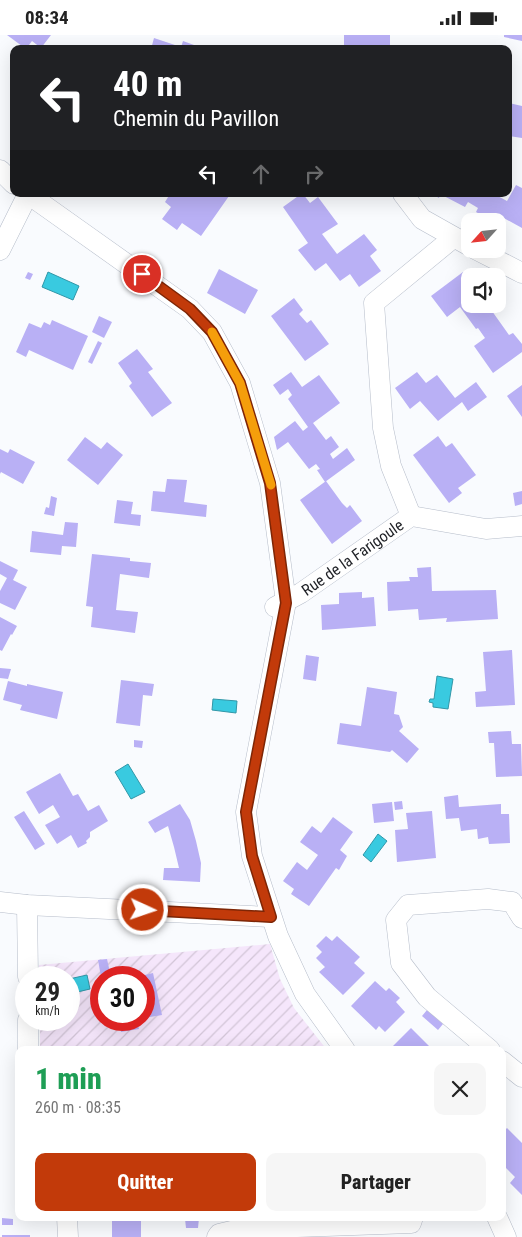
<!DOCTYPE html>
<html lang="fr">
<meta charset="utf-8">
<style>
:root{--surface:#fff;--page:#f6f6f6;--text:#222;--muted:#767676;--accent:#c23a0a}
body{margin:0;font-family:"Roboto Condensed",sans-serif;background:var(--page);color:var(--text);height:100vh;display:flex;flex-direction:column;font-size:19px;white-space:nowrap}
*{box-sizing:border-box;margin:0}
p{font-size:16px;color:var(--muted)}
.icon{flex:none;width:28px;height:28px;fill:none;stroke:currentColor;stroke-width:2;stroke-linecap:round;stroke-linejoin:round}
.map{position:relative;flex:1;overflow:hidden}
.drawer{position:absolute;left:15px;top:1011px;width:491px;height:175px;display:flex;flex-direction:column;background:var(--surface);border-radius:10px;box-shadow:0 5px 20px #0002}
.drawer>*{flex:none}
.banner{position:absolute;left:10px;top:10px;width:502px;height:152px;border-radius:10px;box-shadow:0 5px 20px #0002;background:#202124;color:#fff;overflow:hidden}
.needle{width:32px;rotate:243deg}
.fabs{position:absolute;left:461px;top:178px;display:grid;gap:10px}
.fabs a{display:grid;place-items:center;width:45px;height:45px;border-radius:10px;background:var(--surface);box-shadow:0 5px 20px #0002;font-size:25px}
.speed{position:absolute;left:15px;top:931px;display:flex;gap:10px;font-size:25px;font-weight:700;text-align:center}
.speed>*{display:grid;place-content:center;width:65px;height:65px;border-radius:50%;background:var(--surface);box-shadow:0 5px 20px #0002;line-height:1}
.speed small{font-size:12px;font-weight:400}
.speed .limit{border:8px solid #d22;background:#fff;color:#111}
.pin{position:absolute;display:grid;place-items:center;width:42px;height:42px;color:#fff;margin:-21px;border:2px solid #fff;border-radius:50%;box-shadow:0 1px 5px #0007}
.me{position:absolute;width:55px;margin:-28px;rotate:93deg;stroke-linejoin:round;filter:drop-shadow(0 0 4px #0008)}
.turn{display:flex;align-items:center;gap:18px;height:105px;padding:0 20px;font-size:22px}
.turn .icon{width:65px;height:65px;stroke-width:2.5}
.turn b{display:block;font-size:35px;line-height:42px}
.lanes{display:flex;align-items:center;height:48px;padding:0 20px;background:#0003;justify-content:center;gap:25px;direction:ltr}
.lanes .off{opacity:.35}
.round{display:grid;place-items:center;flex:none;width:52px;height:52px;border-radius:10px;background:var(--page)}
.overview{display:flex;align-items:center;justify-content:space-between;height:85px;padding:0 20px}
h1{font-size:30px;font-weight:800;line-height:38px;color:#1e9e55}
.cta{display:flex;gap:10px;margin-top:auto;padding:10px 20px}
.cta a{flex:1;height:58px;border-radius:10px;background:var(--accent);color:#fff;font-size:20px;font-weight:800;line-height:58px;text-align:center}
.cta a+a{background:var(--page);color:var(--text)}
.status{display:flex;justify-content:space-between;align-items:center;height:35px;padding:0 25px;background:var(--surface);direction:ltr}
.status svg{height:14px;fill:currentColor}
.map>svg:first-child{display:block}
</style>
<div class="status"><b>08:34</b><svg viewBox="0 0 49 12"><path d="M0 12V9h3v3zM5 12V6h3v6zM10 12V3h3v9zM15 12V0h3v12zM26 1h20v11H26zM47 4h2v5h-2z"/></svg></div>
<div class="map">
<svg width="522" height="1202" viewBox="0 0 522 1202">
<defs>
<pattern id="garden-furrows" width="10" height="10" patternUnits="userSpaceOnUse" patternTransform="scale(1.25)"><rect width="10" height="10" fill="#f5e6fb"/><path d="M-1 1l2-2M0 10L10 0M9 11l2-2" fill="none" stroke="#d2c5d7"/></pattern>
</defs>
<rect width="100%" height="100%" fill="#f9fbfe"/>
<!-- garden -->
<path fill="url(#garden-furrows)" fill-rule="evenodd" d="M 270,909 L 280,944 L 294,973 L 327,1015 L 40,1015 L 40,985 L 69,985 L 69,942 L 39,942 L 39,930 ZM 101,942 L 144,942 L 144,985 L 101,985 Z"/>
<!-- water -->
<path fill="#39cae0" stroke="#3197a8" d="M 48,237 L 79,251 L 73,265 L 42,252 Z
M 437,641 L 453,644 L 448,674 L 433,672 L 433,668 L 429,667 L 430,664 L 434,664 Z
M 213,664 L 237,666 L 236,678 L 212,675 Z
M 128,729 L 145,757 L 131,764 L 115,737 Z
M 378,799 L 387,806 L 371,827 L 363,820 Z
M 87,940 L 90,954 L 69,959 L 69,944 Z"/>
<!-- building -->
<path fill="#b9b0f5" d="M 7,0 L 51,0 L 41,13 L 32,6 L 26,14 Z
M 344,0 L 390,0 L 390,14 L 344,14 Z
M 504,0 L 522,0 L 522,6 L 504,2 Z
M 154,3 L 181,12 L 183,6 L 194,10 L 192,14 L 151,14 Z
M 509,68 L 522,71 L 522,103 L 509,101 Z
M 516,150 L 522,153 L 522,193 L 500,181 L 497,186 L 492,186 L 476,177 L 478,173 L 468,167 L 465,172 L 440,159 L 439,163 L 432,159 L 494,159 L 507,166 Z
M 170,159 L 179,160 L 181,159 L 225,159 L 229,161 L 201,201 L 182,188 L 177,195 L 162,184 L 171,172 L 165,167 Z
M 301,159 L 303,159 L 310,168 L 318,162 L 338,189 L 322,199 L 337,219 L 364,199 L 377,215 L 370,221 L 381,236 L 359,252 L 350,239 L 340,246 L 326,228 L 315,236 L 298,215 L 308,208 L 283,172 Z
M 219,234 L 258,255 L 245,279 L 207,258 Z
M 28,237 L 33,239 L 30,245 L 25,243 Z
M 463,237 L 470,247 L 470,269 L 487,269 L 509,300 L 513,298 L 522,309 L 522,317 L 493,338 L 474,311 L 485,303 L 478,293 L 476,294 L 460,272 L 447,282 L 431,261 Z
M 294,263 L 303,275 L 299,279 L 307,288 L 311,285 L 329,309 L 305,326 L 271,281 Z
M 99,281 L 112,287 L 104,303 L 92,297 Z
M 52,285 L 88,301 L 73,335 L 29,315 L 26,322 L 16,317 L 29,288 L 41,293 L 44,287 L 50,290 Z
M 98,306 L 102,308 L 92,329 L 88,327 Z
M 137,314 L 153,334 L 148,337 L 172,368 L 152,382 L 129,351 L 132,348 L 118,328 Z
M 291,337 L 302,352 L 319,340 L 340,368 L 313,388 L 326,405 L 331,401 L 339,412 L 330,419 L 333,424 L 347,413 L 355,425 L 325,447 L 317,435 L 320,434 L 316,429 L 309,434 L 288,407 L 277,415 L 274,402 L 295,386 L 303,396 L 308,392 L 288,364 L 292,360 L 288,354 L 280,360 L 273,350 Z
M 417,337 L 426,348 L 437,340 L 455,363 L 476,347 L 487,362 L 468,376 L 462,367 L 438,386 L 420,366 L 410,374 L 395,353 Z
M 522,350 L 522,382 L 507,361 Z
M 438,401 L 446,412 L 452,408 L 476,440 L 458,453 L 462,458 L 449,468 L 413,420 Z
M 85,402 L 101,414 L 107,407 L 123,420 L 98,450 L 67,425 Z
M 0,414 L 8,418 L 10,414 L 35,427 L 23,449 L 1,437 L 0,439 Z
M 167,444 L 187,445 L 184,467 L 207,470 L 206,482 L 151,476 L 153,456 L 165,457 Z
M 326,446 L 342,468 L 347,473 L 350,470 L 362,486 L 332,509 L 300,465 Z
M 522,456 L 522,469 L 515,471 L 513,458 Z
M 51,461 L 57,463 L 54,481 L 44,479 L 46,472 L 49,473 Z
M 117,465 L 133,467 L 131,479 L 141,480 L 140,491 L 114,488 Z
M 65,487 L 78,488 L 76,512 L 62,511 L 61,520 L 30,517 L 32,496 L 63,500 Z
M 92,519 L 130,523 L 130,526 L 151,528 L 149,543 L 120,539 L 116,575 L 138,577 L 135,598 L 91,592 L 93,572 L 86,571 Z
M 0,526 L 18,535 L 13,545 L 27,552 L 15,575 L 0,568 L 0,556 L 7,543 L 0,539 Z
M 431,532 L 432,556 L 496,555 L 498,584 L 446,587 L 447,583 L 419,585 L 418,574 L 388,576 L 387,547 L 410,546 L 409,542 L 418,542 L 417,533 Z
M 362,557 L 362,563 L 374,562 L 376,591 L 322,595 L 321,570 L 339,569 L 339,558 Z
M 0,582 L 17,591 L 12,600 L 11,599 L 2,616 L 0,615 Z
M 512,615 L 515,670 L 476,672 L 475,657 L 486,656 L 483,617 Z
M 306,620 L 319,622 L 316,646 L 303,644 Z
M 0,633 L 11,634 L 8,644 L 0,643 Z
M 121,645 L 154,649 L 152,661 L 143,660 L 140,691 L 116,688 Z
M 8,646 L 27,651 L 27,649 L 63,657 L 57,684 L 20,675 L 22,670 L 3,665 Z
M 367,652 L 397,657 L 394,679 L 399,680 L 403,692 L 399,696 L 419,714 L 407,728 L 392,715 L 390,717 L 337,709 L 340,688 L 361,691 Z
M 511,696 L 512,709 L 521,709 L 522,741 L 496,742 L 494,708 L 489,708 L 488,697 Z
M 134,705 L 143,706 L 142,713 L 134,712 Z
M 60,738 L 73,761 L 78,759 L 88,776 L 99,770 L 108,786 L 90,797 L 90,802 L 86,806 L 87,808 L 78,813 L 71,800 L 57,809 L 45,790 L 60,782 L 53,770 L 39,779 L 26,757 Z
M 458,760 L 459,772 L 501,769 L 501,779 L 509,779 L 510,808 L 489,809 L 488,802 L 478,804 L 477,794 L 461,796 L 459,783 L 446,784 L 444,762 Z
M 402,766 L 403,774 L 395,775 L 394,767 Z
M 392,767 L 394,786 L 374,788 L 372,769 Z
M 180,769 L 190,785 L 196,806 L 201,828 L 200,847 L 163,845 L 164,833 L 179,833 L 174,812 L 168,791 L 155,798 L 148,787 Z
M 24,776 L 45,809 L 35,815 L 14,782 Z
M 432,776 L 436,823 L 397,827 L 395,795 L 408,794 L 406,778 Z
M 333,782 L 353,797 L 340,815 L 347,821 L 339,835 L 336,833 L 309,871 L 291,859 L 294,854 L 283,846 L 297,827 L 307,835 L 318,820 L 300,807 L 312,791 L 321,798 Z
M 326,901 L 332,906 L 337,901 L 360,922 L 354,928 L 365,938 L 343,960 L 319,937 L 325,932 L 316,923 L 322,917 L 316,911 Z
M 107,924 L 111,942 L 101,942 L 98,925 Z
M 153,938 L 162,980 L 144,983 L 144,942 L 137,942 Z
M 375,946 L 386,956 L 389,953 L 400,963 L 396,967 L 405,977 L 385,997 L 379,991 L 376,995 L 351,971 Z
M 427,975 L 443,989 L 438,995 L 422,981 Z
M 119,985 L 137,985 L 139,994 L 121,997 Z
M 411,993 L 433,1015 L 393,1015 L 391,1013 Z
M 507,1093 L 522,1108 L 522,1160 L 510,1148 L 515,1142 L 502,1129 L 502,1096 L 503,1097 Z
M 2,1183 L 13,1184 L 13,1190 L 2,1190 Z
M 199,1183 L 198,1193 L 186,1193 L 185,1184 Z
M 112,1185 L 141,1185 L 141,1202 L 112,1202 Z
M 2,1200 L 30,1200 L 30,1202 L 2,1202 Z"/>
<g fill="none" stroke-linecap="round" stroke-linejoin="round">
<defs>
<g id="minor">
<path d="M 0,135 L 14,149"/>
<path d="M 28,159 L 190,274 L 212,297 L 240,348 L 270,448 L 286,567 L 246,777 L 252,821 L 278,901 L 305,959 L 345,1015"/>
<path d="M 403,159 L 422,184 L 470,211"/>
<path d="M 475,214 L 522,238"/>
<path d="M 0,215 L 28,159"/>
<path d="M 411,481 L 391,431 L 383,393 L 374,268 L 453,203"/>
<path id="s1" d="M 275,572 L 301,558 L 411,481 L 486,494 L 522,491"/>
<path d="M 0,867 L 27,870 L 271,882"/>
<path d="M 27,870 L 28,942"/>
<path d="M 28,985 L 28,1015"/>
<path d="M 490,1015 L 427,962 L 401,928 L 396,885 L 408,870 L 488,864 L 512,867 L 522,883"/>
<path d="M 502,1026 L 522,1042"/>
<path d="M 67,1182 L 68,1202"/>
<path d="M 497,1182 L 506,1202"/>
<path d="M 217,1202 L 219,1199 L 240,1194 L 411,1188 L 413,1182"/>
</g>
</defs>
<!-- minor casing -->
<use href="#minor" stroke="#b6bdca" stroke-width="21"/>
<!-- minor -->
<use href="#minor" stroke="#fff" stroke-width="20"/>
</g>
<g fill="none" stroke-linecap="round" stroke-linejoin="round">
<defs>
<path id="route" d="M 142,239 L 190,274 L 212,297 L 240,348 L 270,448 L 286,568 L 246,777 L 252,821 L 271,882 L 143,875"/>
</defs>
<!-- route casing -->
<use href="#route" stroke="#7e2606" stroke-width="12"/>
<!-- route -->
<use href="#route" stroke="#c23a0a" stroke-width="9"/>
<!-- slow -->
<path stroke="#f59e0b" stroke-width="9" d="M 212,297 L 240,348 L 271,450"/>
</g>
<g text-anchor="middle" dominant-baseline="central" stroke-width="4" stroke-linejoin="round" paint-order="stroke">
<!-- street labels -->
<g font-size="16" fill="#1e2025" stroke="#fff">
<text stroke="none"><textPath href="#s1" startOffset="92">Rue de la Farigoule</textPath></text>
</g>
</g>
</svg>
<div class="fabs">
<a><svg class="needle" viewBox="-14 -14 28 28"><path d="M0-13l5 13h-10z" fill="#e53935"/><path d="M0 13l5-13h-10z" fill="#767676"/></svg></a>
<a><svg class="icon" aria-label="sound" viewBox="0 0 24 24"><path d="M4 9h4l5-4v14l-5-4H4zM17 9q2 3 0 6"/></svg></a>
</div>
<div class="speed"><div>29<small>km/h</small></div><div class="limit">30</div></div>
<div class="pin" style="left:142px;top:239px;background:#d93025"><svg class="icon" aria-label="arrive" viewBox="0 0 24 24"><path d="M6 21V4h12l-3 4 3 4H6"/></svg></div>
<svg class="me" style="left:143px;top:875px" viewBox="-20 -20 40 40"><circle r="17" fill="#c23a0a" stroke="#fff" stroke-width="3"/><path d="M0-11L8 9 0 5-8 9z" fill="#fff"/></svg>
<div class="banner">
<div class="turn"><svg class="icon" aria-label="left" viewBox="0 0 24 24"><path d="M17 20v-9H6M10 6l-5 5 5 5"/></svg><div><b>40 m</b>Chemin du Pavillon</div></div>
<div class="lanes"><svg class="icon" aria-label="left" viewBox="0 0 24 24"><path d="M17 20v-9H6M10 6l-5 5 5 5"/></svg><svg class="icon off" aria-label="ahead" viewBox="0 0 24 24"><path d="M12 20V5M6 11l6-6 6 6"/></svg><svg class="icon off" aria-label="right" viewBox="0 0 24 24"><path d="M7 20v-9h11M14 6l5 5-5 5"/></svg></div>
</div>
<section class="drawer">
<div class="overview"><div><h1>1 min</h1><p>260 m · 08:35</p></div><a class="round"><svg class="icon" aria-label="close" viewBox="0 0 24 24"><path d="M6 6l12 12M18 6L6 18"/></svg></a></div>
<div class="cta"><a>Quitter</a><a>Partager</a></div>
</section>
</div>
